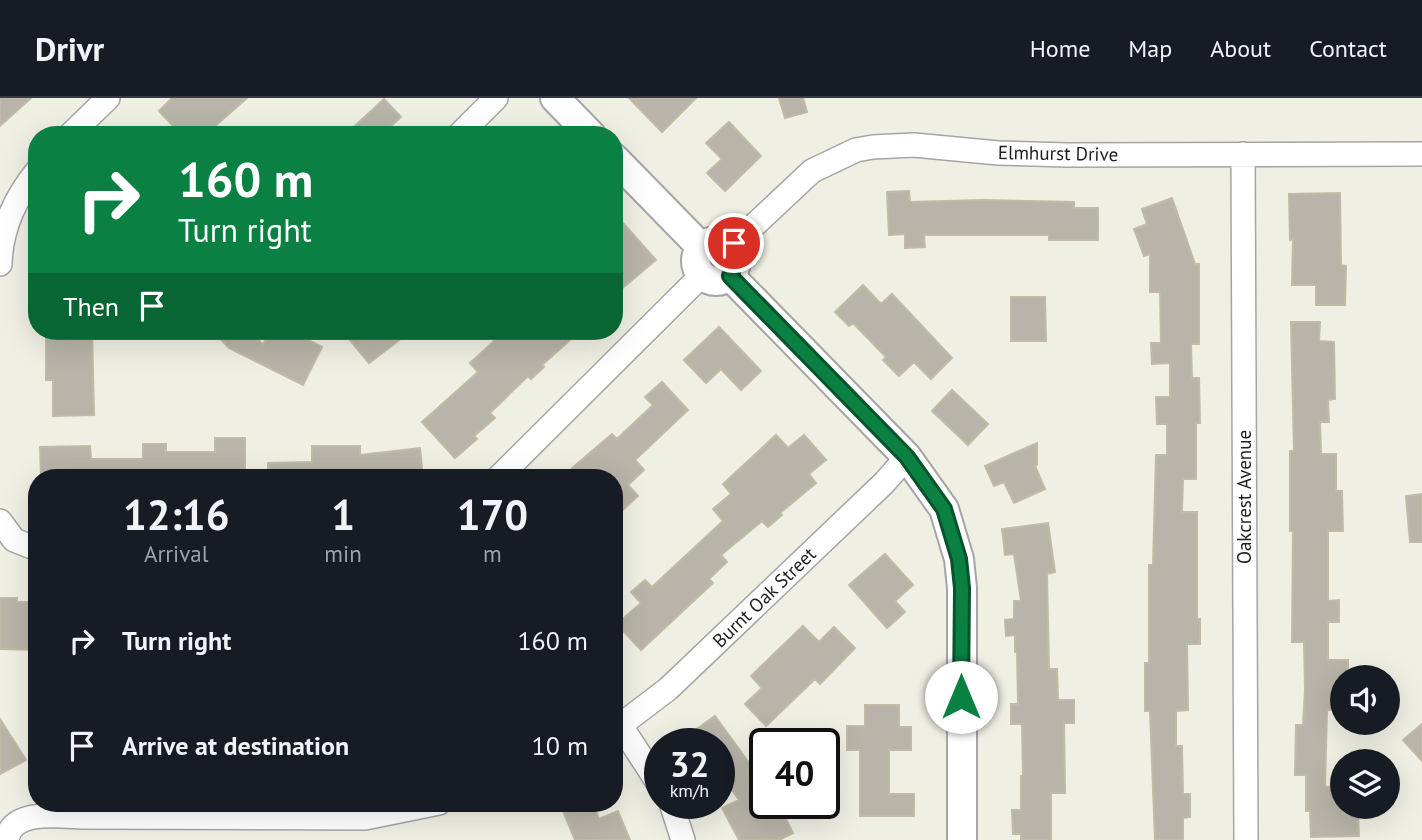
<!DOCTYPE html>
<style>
:root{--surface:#171b24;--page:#20242c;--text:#f1f3f6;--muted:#9ea1a6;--line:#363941}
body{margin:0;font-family:"PT Sans",sans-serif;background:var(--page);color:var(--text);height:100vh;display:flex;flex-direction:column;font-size:26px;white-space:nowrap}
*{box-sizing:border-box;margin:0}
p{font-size:23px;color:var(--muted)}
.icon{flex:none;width:38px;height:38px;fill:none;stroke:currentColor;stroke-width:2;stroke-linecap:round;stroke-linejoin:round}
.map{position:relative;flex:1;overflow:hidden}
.panel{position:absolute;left:28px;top:371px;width:595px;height:343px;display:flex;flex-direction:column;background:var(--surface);border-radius:28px;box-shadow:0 7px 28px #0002}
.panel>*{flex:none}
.banner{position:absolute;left:28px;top:28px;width:595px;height:214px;border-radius:28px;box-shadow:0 7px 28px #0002;background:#0b8043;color:#fff;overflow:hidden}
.controls{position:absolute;left:1330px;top:567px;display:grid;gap:14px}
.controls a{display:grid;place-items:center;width:70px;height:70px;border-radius:50%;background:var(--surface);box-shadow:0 7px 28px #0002;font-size:35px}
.speed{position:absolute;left:644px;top:630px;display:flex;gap:14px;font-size:35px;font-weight:700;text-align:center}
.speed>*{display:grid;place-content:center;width:91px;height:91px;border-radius:50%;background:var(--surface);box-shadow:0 7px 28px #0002;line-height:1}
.speed small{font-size:18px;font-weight:400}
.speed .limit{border:4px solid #111;border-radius:10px;background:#fff;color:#111}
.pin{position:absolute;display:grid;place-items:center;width:60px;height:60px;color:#fff;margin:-30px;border:4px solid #fff;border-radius:50%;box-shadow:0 2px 7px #0007}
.me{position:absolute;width:77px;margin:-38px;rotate:0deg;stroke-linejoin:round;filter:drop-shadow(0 0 5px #0008)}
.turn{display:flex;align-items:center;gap:24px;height:147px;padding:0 35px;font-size:32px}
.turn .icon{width:91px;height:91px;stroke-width:2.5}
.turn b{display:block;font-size:49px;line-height:60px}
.then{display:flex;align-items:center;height:66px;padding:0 35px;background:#0003;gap:14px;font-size:26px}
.eta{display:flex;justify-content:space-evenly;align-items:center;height:119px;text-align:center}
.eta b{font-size:42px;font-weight:700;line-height:49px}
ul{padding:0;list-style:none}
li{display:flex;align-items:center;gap:21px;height:105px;padding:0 35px}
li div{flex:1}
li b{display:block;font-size:26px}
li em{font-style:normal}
header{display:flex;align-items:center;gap:42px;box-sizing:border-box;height:98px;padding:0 35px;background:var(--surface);border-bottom:2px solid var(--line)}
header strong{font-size:33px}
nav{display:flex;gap:38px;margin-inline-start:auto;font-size:24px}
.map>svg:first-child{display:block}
</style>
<header>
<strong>Drivr</strong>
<nav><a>Home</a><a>Map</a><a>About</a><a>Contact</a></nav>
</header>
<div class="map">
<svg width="1422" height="742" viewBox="0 0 1422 742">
<rect width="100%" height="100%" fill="#efefe4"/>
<!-- building -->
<path fill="#b9b4a9" stroke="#c1baa6" stroke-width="2" d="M 0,0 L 31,0 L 0,28 Z
M 172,0 L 247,0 L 205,37 L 163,37 L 173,28 L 159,13 Z
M 629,0 L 696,0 L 662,34 Z
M 779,0 L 803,0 L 807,14 L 785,20 Z
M 384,1 L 401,19 L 381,37 L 345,37 Z
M 729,24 L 761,58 L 725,93 L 707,75 L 722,61 L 706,45 Z
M 909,93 L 910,104 L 983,102 L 1074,104 L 1074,110 L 1098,110 L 1098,142 L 1049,142 L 1049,137 L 924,137 L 925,149 L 905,150 L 905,136 L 889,137 L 887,94 Z
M 1340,95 L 1341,167 L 1346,168 L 1345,207 L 1316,207 L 1316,187 L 1292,187 L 1293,141 L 1290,142 L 1289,96 Z
M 1172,100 L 1195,166 L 1199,166 L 1199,246 L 1191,246 L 1192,280 L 1199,280 L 1200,325 L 1196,325 L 1196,381 L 1183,381 L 1182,414 L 1197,414 L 1197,521 L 1200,521 L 1200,546 L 1187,546 L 1188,612 L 1176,613 L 1176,648 L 1182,648 L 1183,696 L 1190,696 L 1190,719 L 1183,720 L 1183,742 L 1155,742 L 1150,613 L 1145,613 L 1145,565 L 1149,565 L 1149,467 L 1153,467 L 1156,357 L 1167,357 L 1167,326 L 1157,326 L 1156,299 L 1170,299 L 1170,265 L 1152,266 L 1151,245 L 1161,245 L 1160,194 L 1150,194 L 1150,156 L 1144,158 L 1134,131 L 1147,126 L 1142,111 Z
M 614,115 L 656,162 L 614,197 Z
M 863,187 L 881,206 L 892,196 L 952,260 L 931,281 L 914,264 L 899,278 L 883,262 L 886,259 L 853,225 L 849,228 L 835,214 Z
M 1011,199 L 1045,199 L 1046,243 L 1011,243 Z
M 1291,224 L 1320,224 L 1319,243 L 1334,244 L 1335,301 L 1328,302 L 1329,324 L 1320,324 L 1321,356 L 1336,356 L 1336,393 L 1342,393 L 1343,433 L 1328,433 L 1328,503 L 1339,502 L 1339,524 L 1328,524 L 1328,562 L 1348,562 L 1348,579 L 1342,579 L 1342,612 L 1327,612 L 1325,689 L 1342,688 L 1343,716 L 1358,716 L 1359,738 L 1311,739 L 1310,713 L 1306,713 L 1306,677 L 1295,677 L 1296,627 L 1303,627 L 1305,592 L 1304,544 L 1292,544 L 1293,433 L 1290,433 L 1290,353 L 1294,353 Z
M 719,229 L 761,273 L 741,292 L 721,271 L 706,285 L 684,262 Z
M 46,233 L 92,233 L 94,317 L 53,318 L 53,282 L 46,282 Z
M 213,233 L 250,233 L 263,247 L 270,233 L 290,233 L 322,249 L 303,287 L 229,250 Z
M 360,233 L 411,233 L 369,265 L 349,241 Z
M 505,233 L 580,233 L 542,267 L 544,269 L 531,281 L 528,278 L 490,315 L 495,320 L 474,338 L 477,341 L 455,360 L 422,324 L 478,274 L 470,265 Z
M 662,284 L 688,312 L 635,362 L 644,372 L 628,387 L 638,398 L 614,420 L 614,380 L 581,380 L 572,370 L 612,336 L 617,341 L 653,307 L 645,299 Z
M 952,292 L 988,326 L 968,347 L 932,313 Z
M 776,337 L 788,350 L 804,337 L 826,362 L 809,376 L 816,385 L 780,415 L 782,417 L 768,429 L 762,423 L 721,457 L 727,464 L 709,481 L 713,485 L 641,552 L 617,526 L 641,505 L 631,494 L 645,482 L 652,489 L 723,423 L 713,411 L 731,396 L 723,386 Z
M 215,340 L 245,340 L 245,380 L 41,379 L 40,349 L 90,348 L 91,361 L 143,361 L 143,346 L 166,346 L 166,354 L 215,354 Z
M 1037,345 L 1037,367 L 1035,368 L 1045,391 L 1014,405 L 1004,384 L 994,388 L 985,368 Z
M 312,348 L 360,348 L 360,357 L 420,350 L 423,380 L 373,380 L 372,378 L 268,380 L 268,365 L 312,364 Z
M 1422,396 L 1422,444 L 1410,444 L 1406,398 Z
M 1048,425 L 1055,474 L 1047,476 L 1049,571 L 1057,571 L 1058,602 L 1074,602 L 1074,625 L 1064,625 L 1065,695 L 1051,695 L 1051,742 L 1021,742 L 1021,736 L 1013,736 L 1012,712 L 1021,712 L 1021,678 L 1023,678 L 1022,626 L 1011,626 L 1011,606 L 1018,606 L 1017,554 L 1015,554 L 1015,537 L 1006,538 L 1005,522 L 1014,521 L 1014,503 L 1021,503 L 1014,456 L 1005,457 L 1002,431 Z
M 885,456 L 913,487 L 895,503 L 905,514 L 887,530 L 849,487 Z
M 0,500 L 17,500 L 17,504 L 37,504 L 37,552 L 0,551 Z
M 803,528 L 819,544 L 834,529 L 855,550 L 820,586 L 815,581 L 766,628 L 745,606 L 762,590 L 751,578 Z
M 865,607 L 899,607 L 899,629 L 911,629 L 911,652 L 889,652 L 889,696 L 914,696 L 914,718 L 860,718 L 860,652 L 847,652 L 847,628 L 865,628 Z
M 715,618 L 765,687 L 765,705 L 778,705 L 793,735 L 779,742 L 739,742 L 722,710 L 739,702 L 719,674 L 719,646 L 676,646 Z
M 0,621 L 26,662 L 0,676 Z
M 1422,626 L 1422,663 L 1403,642 Z
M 575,705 L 593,705 L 599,721 L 618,713 L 630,742 L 575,742 L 562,710 Z"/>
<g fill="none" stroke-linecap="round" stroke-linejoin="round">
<defs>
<path id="minor" d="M 70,37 L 108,0
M 459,37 L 496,0
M 1243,56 L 1246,742
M 731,149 L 812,73 L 856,52 L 873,49 L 914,47 L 998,55 L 1067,57 L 1422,56
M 0,166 C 1,131 15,100 37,73
M 498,380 L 702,177
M 0,423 L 14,442 L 37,451
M 621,628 L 660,688
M 614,632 L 668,591 L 884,385 L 907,359
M 671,705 L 683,742
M 7,742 C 11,711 59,718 81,719 L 365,720 L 439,705"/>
<path id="tertiary" d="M 555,0 L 591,37
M 614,60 L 701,149
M696 163a20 20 0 1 1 40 0a20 20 0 1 1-40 0Z
M 730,178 L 907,359 L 944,411 L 959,461 L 962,490 L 962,742"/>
</defs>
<!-- minor casing -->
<use href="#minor" stroke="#a5a5a5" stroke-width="26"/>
<!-- tertiary casing -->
<use href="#tertiary" stroke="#a5a5a5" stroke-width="32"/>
<!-- minor -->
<use href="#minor" stroke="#fff" stroke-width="23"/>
<!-- tertiary -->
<use href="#tertiary" stroke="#fff" stroke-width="28"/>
</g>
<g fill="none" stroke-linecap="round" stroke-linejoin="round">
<defs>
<path id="route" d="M 734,145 L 731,149 L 736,163 L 730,178 L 907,359 L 944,411 L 959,461 L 962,490 L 961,599"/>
</defs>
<!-- route casing -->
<use href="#route" stroke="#07532c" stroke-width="18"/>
<!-- route -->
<use href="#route" stroke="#0b8043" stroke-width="12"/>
</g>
<g text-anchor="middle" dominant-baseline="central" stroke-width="5" stroke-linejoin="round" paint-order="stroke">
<!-- street labels -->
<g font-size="19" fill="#1e1e1e" stroke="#fff">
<text transform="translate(1058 55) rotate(1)">Elmhurst Drive</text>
<text transform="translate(1244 399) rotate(-90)">Oakcrest Avenue</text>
<text transform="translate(764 499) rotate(-44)">Burnt Oak Street</text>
</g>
</g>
</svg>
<div class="controls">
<a><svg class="icon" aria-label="sound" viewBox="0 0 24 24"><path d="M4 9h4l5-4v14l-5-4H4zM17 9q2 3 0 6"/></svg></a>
<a><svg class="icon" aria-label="layers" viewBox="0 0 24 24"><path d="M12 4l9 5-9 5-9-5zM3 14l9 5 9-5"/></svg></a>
</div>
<div class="speed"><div>32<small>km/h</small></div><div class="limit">40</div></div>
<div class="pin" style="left:734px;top:145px;background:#d93025"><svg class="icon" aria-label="arrive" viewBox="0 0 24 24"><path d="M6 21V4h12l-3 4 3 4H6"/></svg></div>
<svg class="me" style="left:961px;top:599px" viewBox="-20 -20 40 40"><circle r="19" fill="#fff"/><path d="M0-13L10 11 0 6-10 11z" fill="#0b8043"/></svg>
<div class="banner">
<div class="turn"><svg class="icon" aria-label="right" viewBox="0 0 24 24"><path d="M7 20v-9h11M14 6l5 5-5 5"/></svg><div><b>160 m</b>Turn right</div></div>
<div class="then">Then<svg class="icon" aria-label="arrive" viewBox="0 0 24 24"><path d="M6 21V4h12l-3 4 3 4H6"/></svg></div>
</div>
<section class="panel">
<div class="eta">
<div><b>12:16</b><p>Arrival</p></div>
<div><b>1</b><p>min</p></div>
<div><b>170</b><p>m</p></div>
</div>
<ul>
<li><svg class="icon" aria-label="right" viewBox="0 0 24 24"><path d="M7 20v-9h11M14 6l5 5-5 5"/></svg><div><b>Turn right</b></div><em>160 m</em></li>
<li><svg class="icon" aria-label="arrive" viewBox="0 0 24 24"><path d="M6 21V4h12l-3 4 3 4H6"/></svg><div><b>Arrive at destination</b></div><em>10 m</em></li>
</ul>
</section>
</div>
